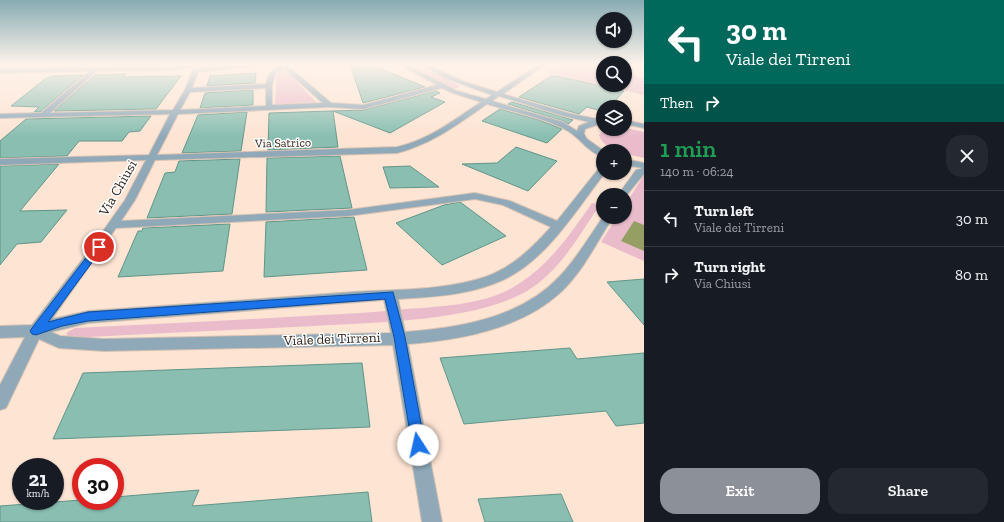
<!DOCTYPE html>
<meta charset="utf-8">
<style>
:root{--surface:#171b24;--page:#242831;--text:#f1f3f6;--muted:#9ea1a6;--line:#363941;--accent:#8c9099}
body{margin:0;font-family:"Zilla Slab",serif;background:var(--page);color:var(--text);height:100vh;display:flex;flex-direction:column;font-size:15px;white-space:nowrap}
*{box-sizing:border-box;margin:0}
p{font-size:13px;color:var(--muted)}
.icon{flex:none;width:22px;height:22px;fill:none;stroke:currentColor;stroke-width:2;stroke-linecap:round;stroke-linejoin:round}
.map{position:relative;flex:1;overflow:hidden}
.drawer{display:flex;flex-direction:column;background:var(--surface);width:360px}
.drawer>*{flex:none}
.banner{background:#00695c;color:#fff;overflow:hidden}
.fabs{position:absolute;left:596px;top:12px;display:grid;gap:8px}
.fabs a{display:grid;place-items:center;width:36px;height:36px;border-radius:50%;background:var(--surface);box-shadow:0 1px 3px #0004;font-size:20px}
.speed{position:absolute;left:12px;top:458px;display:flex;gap:8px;font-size:20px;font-weight:700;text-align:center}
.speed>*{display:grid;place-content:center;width:52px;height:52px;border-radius:50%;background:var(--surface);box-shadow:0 1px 3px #0004;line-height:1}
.speed small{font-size:10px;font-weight:400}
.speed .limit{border:6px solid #d22;background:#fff;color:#111}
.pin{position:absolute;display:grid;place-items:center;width:34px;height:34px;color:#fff;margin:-17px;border:2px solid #fff;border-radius:50%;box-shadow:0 1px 4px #0007}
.me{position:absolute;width:44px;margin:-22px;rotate:350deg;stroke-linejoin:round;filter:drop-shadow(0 0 3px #0008)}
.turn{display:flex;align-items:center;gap:14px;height:84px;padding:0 16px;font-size:18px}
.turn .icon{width:52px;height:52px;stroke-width:2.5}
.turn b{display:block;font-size:28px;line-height:34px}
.then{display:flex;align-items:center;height:38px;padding:0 16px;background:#0003;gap:8px;font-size:15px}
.round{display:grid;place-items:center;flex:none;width:42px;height:42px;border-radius:16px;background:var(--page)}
.head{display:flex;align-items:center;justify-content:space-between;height:68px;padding:0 16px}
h1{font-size:24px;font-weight:600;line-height:30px;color:#1e9e55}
.primary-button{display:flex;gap:8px;margin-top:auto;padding:8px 16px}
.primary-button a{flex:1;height:46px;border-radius:16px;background:var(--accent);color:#fff;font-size:16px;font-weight:600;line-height:46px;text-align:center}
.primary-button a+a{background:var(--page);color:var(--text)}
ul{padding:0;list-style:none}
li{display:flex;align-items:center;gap:12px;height:56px;padding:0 16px;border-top:1px solid var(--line)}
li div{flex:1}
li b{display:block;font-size:15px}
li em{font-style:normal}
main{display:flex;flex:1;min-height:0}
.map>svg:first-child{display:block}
</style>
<main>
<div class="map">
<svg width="644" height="522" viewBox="0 0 644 522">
<rect width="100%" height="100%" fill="#fde4d3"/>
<!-- green -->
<path fill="#eabccb" d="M 560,64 L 603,64 L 603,85 L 625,85 L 625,71 L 644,79 L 644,95 L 547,72 Z
M 417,67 L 423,68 L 460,86 L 457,88 L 451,88 L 417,69 Z
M 277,70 L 285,70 L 316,102 L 275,104 Z
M 626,128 L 644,132 L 644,158 L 627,154 L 625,151 C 614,151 602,145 599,135 C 606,126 618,131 626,128 Z
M 644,175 L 644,261 L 601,242 L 617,217 L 625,217 L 625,205 Z
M 592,203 L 598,204 L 599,206 C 579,236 559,272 527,291 C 473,322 376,322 314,326 C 232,330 150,334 69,338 L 66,333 L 75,328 C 157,324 240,320 322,315 C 350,314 378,312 406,309 C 444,306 487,305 520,283 C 551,263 571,233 592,203 Z"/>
<!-- water -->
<path fill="#959f63" d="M 634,221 L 644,225 L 644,251 L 621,241 Z"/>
<!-- building -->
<path fill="#89beb1" stroke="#619588" d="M 350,64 L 370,64 L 425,87 L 363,103 Z
M 256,73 L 255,83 L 207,86 L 210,76 Z
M 126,74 L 123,77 L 181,76 L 156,109 L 54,111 L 95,75 Z
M 83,75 L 40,112 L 34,112 L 39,107 L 11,106 L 45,79 L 53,76 Z
M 551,76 L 557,76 L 624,91 L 610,107 L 603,107 L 601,111 L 587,107 L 579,114 L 519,97 Z
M 253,90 L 253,105 L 200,108 L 205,93 Z
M 436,91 L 440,93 L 431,97 L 445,102 L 390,133 L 333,111 L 338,147 L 268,150 L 269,113 L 363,110 Z
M 512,102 L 560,116 L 573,120 L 568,124 L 563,121 L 508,104 Z
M 500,109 L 539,120 L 562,129 L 547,143 L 482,121 Z
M 247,112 L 241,151 L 182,153 L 198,115 Z
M 151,116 L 140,131 L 129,132 L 122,141 L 79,141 L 67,156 L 0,158 L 0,141 L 26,119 Z
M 516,147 L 557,161 L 528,191 L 462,164 L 497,163 Z
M 340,156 L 352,208 L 266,212 L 267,158 Z
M 240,159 L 232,214 L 147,218 L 165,173 L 175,172 L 179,161 Z
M 59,164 L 20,211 L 67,210 L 41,242 L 17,244 L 0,265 L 0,166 Z
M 410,166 L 439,187 L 390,188 L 383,167 Z
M 460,202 L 506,236 L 442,265 L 396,223 L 444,205 Z
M 354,217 L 367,270 L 264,277 L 266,222 Z
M 230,224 L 223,271 L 118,277 L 138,231 L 142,231 L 143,228 Z
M 644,279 L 644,325 L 607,282 Z
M 570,348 L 577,359 L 644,353 L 644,423 L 616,426 L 606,411 L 464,424 L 440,358 Z
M 362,363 L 370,427 L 53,439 L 83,373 Z
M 199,490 L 192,506 L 368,492 L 372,522 L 0,522 L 0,506 L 81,500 L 115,501 L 115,497 Z
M 561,494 L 573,522 L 485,522 L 478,499 Z"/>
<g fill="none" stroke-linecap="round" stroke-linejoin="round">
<defs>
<path id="minor" d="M 196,64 L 209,64 L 176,70 L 97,71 L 50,113 L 173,110 L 185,90 L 193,70 L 196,68 L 274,64 L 198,72 L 192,88 L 266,84 C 269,73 274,64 288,64 L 287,65 L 331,103 L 363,105 L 437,85 L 399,64 L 406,64 L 457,91 L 486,99 L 492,95 L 445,78 L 420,64 L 426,64 L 462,81 L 497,92 L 540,64 L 546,64 L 503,94 L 572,114 L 603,120 L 603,123 L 585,129 L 584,134 L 587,139 L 604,151 L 603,157 C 589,153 580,138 568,131 C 546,118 512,112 487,104 C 458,124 432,144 397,153 L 155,160 L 135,200 L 121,221 L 348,210 L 475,193 L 510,201 L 557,221 L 600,167 L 603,166 L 603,173 L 605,173 C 576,210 548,258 505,279 C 472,295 433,297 398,299 L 405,332 C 459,328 521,318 560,276 C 577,258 589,237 603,217 L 613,217 C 597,242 583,271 561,292 C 521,329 460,340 408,344 L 442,522 L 422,522 L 393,345 L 104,351 L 59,348 L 39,339 L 6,408 L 0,410 L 0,385 L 25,337 L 0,338 L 0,326 L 32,325 L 89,251 L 125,200 L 146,160 L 0,165 L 0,159 L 149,155 L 170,114 L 0,118 L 0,114 L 41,113 L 90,71 L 0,73 L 0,69 L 176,66 ZM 283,68 L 323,103 L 272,105 L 272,86 L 275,74 ZM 266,88 L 266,106 L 180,110 L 190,92 ZM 442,88 L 453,93 L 481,102 C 454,120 429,140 397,147 L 157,155 L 178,114 L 329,107 L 363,109 ZM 499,96 L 560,115 L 589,122 L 579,126 L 577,131 L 563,122 L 492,101 ZM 475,199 L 503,205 L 551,227 C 533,247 512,268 485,277 C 443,291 396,289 353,292 C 265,299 176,305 88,311 L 52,319 L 116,228 L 348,216 ZM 384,300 L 391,333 L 104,339 L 60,336 L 51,332 L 88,323 Z
M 625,120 L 644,124 L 644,128 L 625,124 Z
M 625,159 L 644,163 L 644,174 L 625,197 L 625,195 L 618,195 L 636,170 L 643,168 L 625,165 Z"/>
</defs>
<!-- minor casing -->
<use href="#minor" stroke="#d8c1b1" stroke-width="2"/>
<!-- minor -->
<use href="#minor" fill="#8fa9b9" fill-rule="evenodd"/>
</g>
<!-- sky -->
<linearGradient id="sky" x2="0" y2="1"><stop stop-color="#87acb3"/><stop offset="0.47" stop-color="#fef3eb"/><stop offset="1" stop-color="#fef3eb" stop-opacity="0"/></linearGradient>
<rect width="644" height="137" fill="url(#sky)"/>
<!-- route -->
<path fill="#1a73e8" stroke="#114b97" d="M 99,244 L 102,245 L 102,249 L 48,322 L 88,312 L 393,292 L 405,337 L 425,445 L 423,450 L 418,452 L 414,450 L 412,445 L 394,337 L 385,299 L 88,321 L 62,326 L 36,335 L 32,334 L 30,331 L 32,328 L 96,245 Z"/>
<g text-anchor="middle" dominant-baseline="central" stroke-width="3" stroke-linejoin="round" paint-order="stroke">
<!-- far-street labels -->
<g font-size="12" fill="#2f2116" stroke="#fff">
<text transform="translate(283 143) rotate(-1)">Via Satrico</text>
</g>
<!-- street labels -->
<g font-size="14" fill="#2f2116" stroke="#fff">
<text transform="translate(118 188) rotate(-60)">Via Chiusi</text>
<text transform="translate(332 339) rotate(-2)">Viale dei Tirreni</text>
</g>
</g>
</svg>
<div class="fabs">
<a><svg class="icon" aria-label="sound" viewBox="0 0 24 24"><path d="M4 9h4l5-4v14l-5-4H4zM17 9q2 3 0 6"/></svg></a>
<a><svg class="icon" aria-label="search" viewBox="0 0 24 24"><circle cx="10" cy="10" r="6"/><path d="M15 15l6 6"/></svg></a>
<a><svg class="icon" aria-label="layers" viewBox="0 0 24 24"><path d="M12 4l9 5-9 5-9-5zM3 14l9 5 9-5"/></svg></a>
<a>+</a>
<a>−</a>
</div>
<div class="speed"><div>21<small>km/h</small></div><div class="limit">30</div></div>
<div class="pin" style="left:99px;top:247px;background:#d93025"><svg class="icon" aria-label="arrive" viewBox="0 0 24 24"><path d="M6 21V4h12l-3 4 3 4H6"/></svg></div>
<svg class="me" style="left:418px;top:445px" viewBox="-20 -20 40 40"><circle r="19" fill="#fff"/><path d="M0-13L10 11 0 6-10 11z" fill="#1a73e8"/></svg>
</div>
<section class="drawer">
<div class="banner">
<div class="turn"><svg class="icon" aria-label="left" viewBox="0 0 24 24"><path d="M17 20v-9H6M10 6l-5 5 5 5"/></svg><div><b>30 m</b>Viale dei Tirreni</div></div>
<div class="then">Then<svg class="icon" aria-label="right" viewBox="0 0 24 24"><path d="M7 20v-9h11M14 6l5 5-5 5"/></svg></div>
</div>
<div class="head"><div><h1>1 min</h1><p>140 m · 06:24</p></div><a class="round"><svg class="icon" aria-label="close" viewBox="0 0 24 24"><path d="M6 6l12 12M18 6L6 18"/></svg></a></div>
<ul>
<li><svg class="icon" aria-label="left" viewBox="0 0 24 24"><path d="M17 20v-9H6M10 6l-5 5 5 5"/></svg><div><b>Turn left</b><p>Viale dei Tirreni</p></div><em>30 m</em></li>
<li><svg class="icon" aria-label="right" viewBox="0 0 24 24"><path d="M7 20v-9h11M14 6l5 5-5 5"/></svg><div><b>Turn right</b><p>Via Chiusi</p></div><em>80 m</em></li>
</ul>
<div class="primary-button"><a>Exit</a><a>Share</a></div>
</section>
</main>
